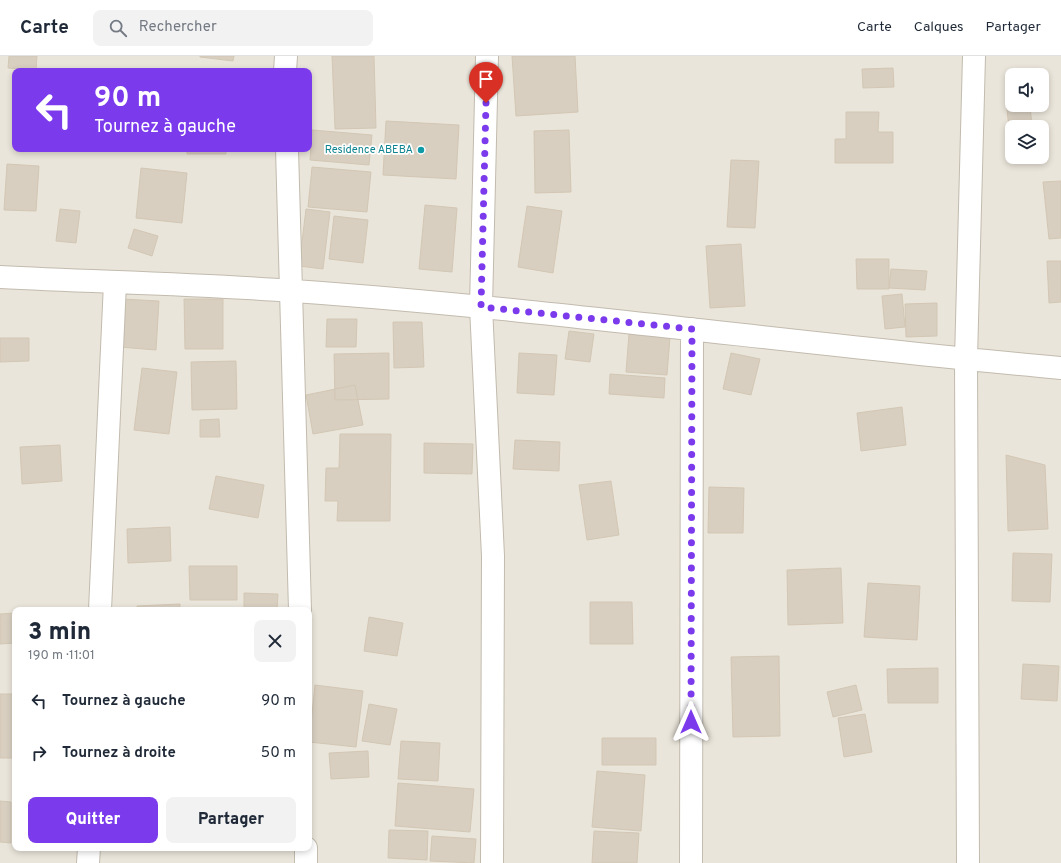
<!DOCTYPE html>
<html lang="fr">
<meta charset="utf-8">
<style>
:root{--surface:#fff;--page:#f2f2f3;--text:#1f2937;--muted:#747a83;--line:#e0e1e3;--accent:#7c3aed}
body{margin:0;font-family:Overpass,sans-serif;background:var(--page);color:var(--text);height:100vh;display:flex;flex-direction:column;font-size:15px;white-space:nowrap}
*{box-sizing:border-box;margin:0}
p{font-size:13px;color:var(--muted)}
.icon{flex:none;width:22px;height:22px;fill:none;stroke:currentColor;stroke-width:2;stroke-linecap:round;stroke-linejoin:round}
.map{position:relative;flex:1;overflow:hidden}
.side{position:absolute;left:12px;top:551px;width:300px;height:244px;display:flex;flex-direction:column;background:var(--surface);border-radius:8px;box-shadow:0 2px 6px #0003}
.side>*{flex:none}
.guide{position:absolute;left:12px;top:12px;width:300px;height:84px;border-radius:8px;box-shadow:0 2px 6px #0003;background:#7c3aed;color:#fff;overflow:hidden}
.tools{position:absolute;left:1005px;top:12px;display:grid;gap:8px}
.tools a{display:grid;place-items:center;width:44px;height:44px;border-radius:8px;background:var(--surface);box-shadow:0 2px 6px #0003;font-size:20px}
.pin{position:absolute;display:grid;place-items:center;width:34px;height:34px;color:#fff;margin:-41px -17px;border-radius:50% 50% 50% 0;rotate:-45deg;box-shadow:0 0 4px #0007}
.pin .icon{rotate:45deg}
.me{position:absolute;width:44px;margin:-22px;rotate:0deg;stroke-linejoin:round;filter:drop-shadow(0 0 3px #0008)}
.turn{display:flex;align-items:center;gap:14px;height:84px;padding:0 16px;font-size:18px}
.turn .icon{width:52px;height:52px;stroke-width:2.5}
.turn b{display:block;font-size:28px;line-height:34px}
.round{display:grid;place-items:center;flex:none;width:42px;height:42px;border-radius:8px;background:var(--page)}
.overview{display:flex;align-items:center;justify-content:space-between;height:68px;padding:0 16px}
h1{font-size:24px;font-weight:800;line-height:30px}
.action{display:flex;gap:8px;margin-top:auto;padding:8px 16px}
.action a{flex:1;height:46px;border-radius:8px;background:var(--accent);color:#fff;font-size:16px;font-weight:800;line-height:46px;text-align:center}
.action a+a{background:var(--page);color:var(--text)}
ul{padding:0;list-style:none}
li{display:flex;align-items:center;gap:12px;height:52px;padding:0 16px}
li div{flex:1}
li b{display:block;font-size:15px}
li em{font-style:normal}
header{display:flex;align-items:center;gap:24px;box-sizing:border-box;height:56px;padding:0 20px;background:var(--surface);border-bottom:1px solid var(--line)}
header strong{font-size:19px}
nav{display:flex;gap:22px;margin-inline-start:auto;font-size:14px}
.search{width:280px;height:36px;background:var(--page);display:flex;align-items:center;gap:10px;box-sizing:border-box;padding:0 14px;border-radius:8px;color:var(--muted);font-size:15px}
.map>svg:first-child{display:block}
</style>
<header>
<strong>Carte</strong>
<div class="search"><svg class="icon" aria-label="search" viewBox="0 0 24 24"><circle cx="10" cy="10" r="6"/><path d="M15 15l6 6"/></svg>Rechercher</div>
<nav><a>Carte</a><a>Calques</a><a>Partager</a></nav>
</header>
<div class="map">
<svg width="1061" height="807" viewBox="0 0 1061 807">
<rect width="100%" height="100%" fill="#f6f3ec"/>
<!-- residential -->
<path fill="#eae5da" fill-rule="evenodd" d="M 0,0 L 1061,0 L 1061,807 L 0,807 ZM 15,15 L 309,15 L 309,93 L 15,93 ZM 1012,19 L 1042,19 L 1042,49 L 1012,49 ZM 1012,71 L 1042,71 L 1042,101 L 1012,101 ZM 15,554 L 309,554 L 309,792 L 15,792 Z"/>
<!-- building -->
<path fill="#d8cfc1" stroke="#d3c7b4" d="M 9,0 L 37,0 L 36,14 L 8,12 Z
M 200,0 L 234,0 L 233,5 L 200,1 Z
M 332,0 L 374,0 L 376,72 L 335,73 Z
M 512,0 L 575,0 L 578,56 L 516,60 Z
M 893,12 L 894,31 L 863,32 L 862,13 Z
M 1006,44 L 1012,44 L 1012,49 L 1030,49 L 1032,71 L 1012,71 L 1012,100 Z
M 846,56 L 879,56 L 878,76 L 893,76 L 893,107 L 835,107 L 835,83 L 846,83 Z
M 386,65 L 459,69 L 456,123 L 383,119 Z
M 312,74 L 372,79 L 369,109 L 310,104 Z
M 569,74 L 571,136 L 535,137 L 534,75 Z
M 187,93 L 226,93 L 226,98 L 187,98 Z
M 731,104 L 759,105 L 755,172 L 727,171 Z
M 7,108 L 39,110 L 36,155 L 4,154 Z
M 312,111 L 371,116 L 367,156 L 308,151 Z
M 141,112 L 187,117 L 182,167 L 136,162 Z
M 1061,125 L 1061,182 L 1049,183 L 1043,126 Z
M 425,149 L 457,152 L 452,216 L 419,213 Z
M 527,150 L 562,155 L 553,217 L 518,211 Z
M 60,153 L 80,155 L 76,187 L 56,185 Z
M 306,153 L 330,156 L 323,213 L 299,210 Z
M 334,160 L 368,164 L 363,207 L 329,203 Z
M 134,173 L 158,180 L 152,200 L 128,192 Z
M 741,188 L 745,250 L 710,252 L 706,190 Z
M 856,203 L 889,203 L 889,233 L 857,233 Z
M 1047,205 L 1061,205 L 1061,246 L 1049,247 Z
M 891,213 L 927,215 L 925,234 L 889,232 Z
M 902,238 L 905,271 L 885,273 L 882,240 Z
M 122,243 L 159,245 L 156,294 L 119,291 Z
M 184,243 L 223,243 L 223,293 L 185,293 Z
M 937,247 L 937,280 L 906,281 L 905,248 Z
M 327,263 L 357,263 L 356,291 L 326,291 Z
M 393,266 L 422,266 L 424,311 L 394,312 Z
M 569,275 L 594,278 L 590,306 L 565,303 Z
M 629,278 L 670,281 L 667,319 L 626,316 Z
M 0,282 L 29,282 L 29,305 L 0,306 Z
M 389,297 L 389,343 L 335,344 L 334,298 Z
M 519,297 L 557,299 L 554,339 L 517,337 Z
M 731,297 L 760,303 L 751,339 L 723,333 Z
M 236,305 L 237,353 L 192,354 L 191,306 Z
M 142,312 L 177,316 L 169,378 L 134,374 Z
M 610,318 L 665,322 L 664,342 L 609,338 Z
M 355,329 L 363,369 L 313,378 L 306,339 Z
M 902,351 L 906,389 L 861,395 L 857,357 Z
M 219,363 L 220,381 L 200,381 L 200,364 Z
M 340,378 L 391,378 L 390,465 L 337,465 L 338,445 L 325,445 L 326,412 L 339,412 Z
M 515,384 L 560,386 L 559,415 L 513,413 Z
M 424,387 L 473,388 L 472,418 L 424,417 Z
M 60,389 L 62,425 L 22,428 L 20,391 Z
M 1006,399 L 1045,409 L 1048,473 L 1008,475 Z
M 216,420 L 264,429 L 258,462 L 209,453 Z
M 611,425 L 619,479 L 587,484 L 579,429 Z
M 709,431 L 744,432 L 743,477 L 708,477 Z
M 170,471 L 171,505 L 128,507 L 127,473 Z
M 1013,497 L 1052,498 L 1050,546 L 1012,545 Z
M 189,510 L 237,510 L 237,544 L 190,544 Z
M 841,512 L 843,567 L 788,569 L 787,514 Z
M 868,527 L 920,530 L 917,584 L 864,581 Z
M 244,537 L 278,538 L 277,554 L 244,554 Z
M 590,546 L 632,546 L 633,588 L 590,588 Z
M 180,548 L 180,554 L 138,554 L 137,550 Z
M 15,557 L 15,587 L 0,588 L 0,558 Z
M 369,561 L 403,567 L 397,600 L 364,595 Z
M 779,600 L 780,680 L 733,681 L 731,601 Z
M 1023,608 L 1059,610 L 1057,645 L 1021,643 Z
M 938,612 L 938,647 L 888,647 L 887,613 Z
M 315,629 L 363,635 L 356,691 L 309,686 Z
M 856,629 L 862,654 L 833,661 L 827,636 Z
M 0,638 L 15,638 L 15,702 L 0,702 Z
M 369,648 L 397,653 L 390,689 L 362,685 Z
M 865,658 L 872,696 L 844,701 L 838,662 Z
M 602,682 L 656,682 L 656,709 L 602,709 Z
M 401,685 L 440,687 L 438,725 L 398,723 Z
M 368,695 L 369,721 L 331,723 L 329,697 Z
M 597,715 L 645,719 L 641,775 L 592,771 Z
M 398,727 L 474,733 L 470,776 L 395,770 Z
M 0,745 L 11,746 L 11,787 L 0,786 Z
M 389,774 L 428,775 L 427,804 L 388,802 Z
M 594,775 L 639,777 L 637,807 L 592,807 Z
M 432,780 L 476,783 L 474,807 L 430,805 Z"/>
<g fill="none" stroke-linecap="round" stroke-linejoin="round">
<defs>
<path id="minor" d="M 487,0 L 481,251 L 493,500 L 492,807
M 285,15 L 286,0
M 287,93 L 300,554
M 0,221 C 98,226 196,228 294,235 C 550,253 805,289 1061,312
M 100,554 L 115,227
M 306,792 L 306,807
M 88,807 L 89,792
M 691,807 L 692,273
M 968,807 L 966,303 L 974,0"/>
</defs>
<!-- minor casing -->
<use href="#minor" stroke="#c2bbae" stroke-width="24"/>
<!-- minor -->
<use href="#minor" stroke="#fff" stroke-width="22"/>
</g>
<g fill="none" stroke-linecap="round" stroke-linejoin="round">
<!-- route -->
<path stroke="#7c3aed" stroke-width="7" stroke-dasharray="0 12.6" d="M 486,47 L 481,251 L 692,273 L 691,666"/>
</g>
<!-- markers -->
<circle fill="#0f9aa8" stroke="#fff" stroke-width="1.5" cx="421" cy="94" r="4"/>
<g text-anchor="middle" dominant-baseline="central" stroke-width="3.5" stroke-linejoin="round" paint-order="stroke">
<!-- culture labels -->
<g font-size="11" fill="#0d838f" stroke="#fff" text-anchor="end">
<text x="413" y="94">Residence ABEBA</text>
</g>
</g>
</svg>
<div class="tools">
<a><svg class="icon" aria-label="sound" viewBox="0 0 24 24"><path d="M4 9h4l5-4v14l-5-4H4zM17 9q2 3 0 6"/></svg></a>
<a><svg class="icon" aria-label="layers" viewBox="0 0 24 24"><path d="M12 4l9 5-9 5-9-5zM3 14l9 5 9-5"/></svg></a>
</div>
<div class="pin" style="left:486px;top:47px;background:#d93025"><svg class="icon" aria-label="arrive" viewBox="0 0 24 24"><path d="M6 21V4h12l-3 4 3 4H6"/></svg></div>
<svg class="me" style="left:691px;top:666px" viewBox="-20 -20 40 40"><path d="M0-17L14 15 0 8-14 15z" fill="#7c3aed" stroke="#fff" stroke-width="4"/></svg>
<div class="guide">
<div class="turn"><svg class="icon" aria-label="left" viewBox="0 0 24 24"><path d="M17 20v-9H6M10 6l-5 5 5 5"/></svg><div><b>90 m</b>Tournez à gauche</div></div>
</div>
<section class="side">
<div class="overview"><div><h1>3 min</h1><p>190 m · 11:01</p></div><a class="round"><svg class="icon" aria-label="close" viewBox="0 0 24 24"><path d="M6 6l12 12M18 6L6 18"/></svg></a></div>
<ul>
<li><svg class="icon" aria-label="left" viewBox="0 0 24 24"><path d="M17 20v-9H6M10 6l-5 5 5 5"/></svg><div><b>Tournez à gauche</b></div><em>90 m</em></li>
<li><svg class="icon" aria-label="right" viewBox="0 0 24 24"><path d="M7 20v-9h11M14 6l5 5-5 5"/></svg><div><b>Tournez à droite</b></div><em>50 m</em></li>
</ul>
<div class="action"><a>Quitter</a><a>Partager</a></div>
</section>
</div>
